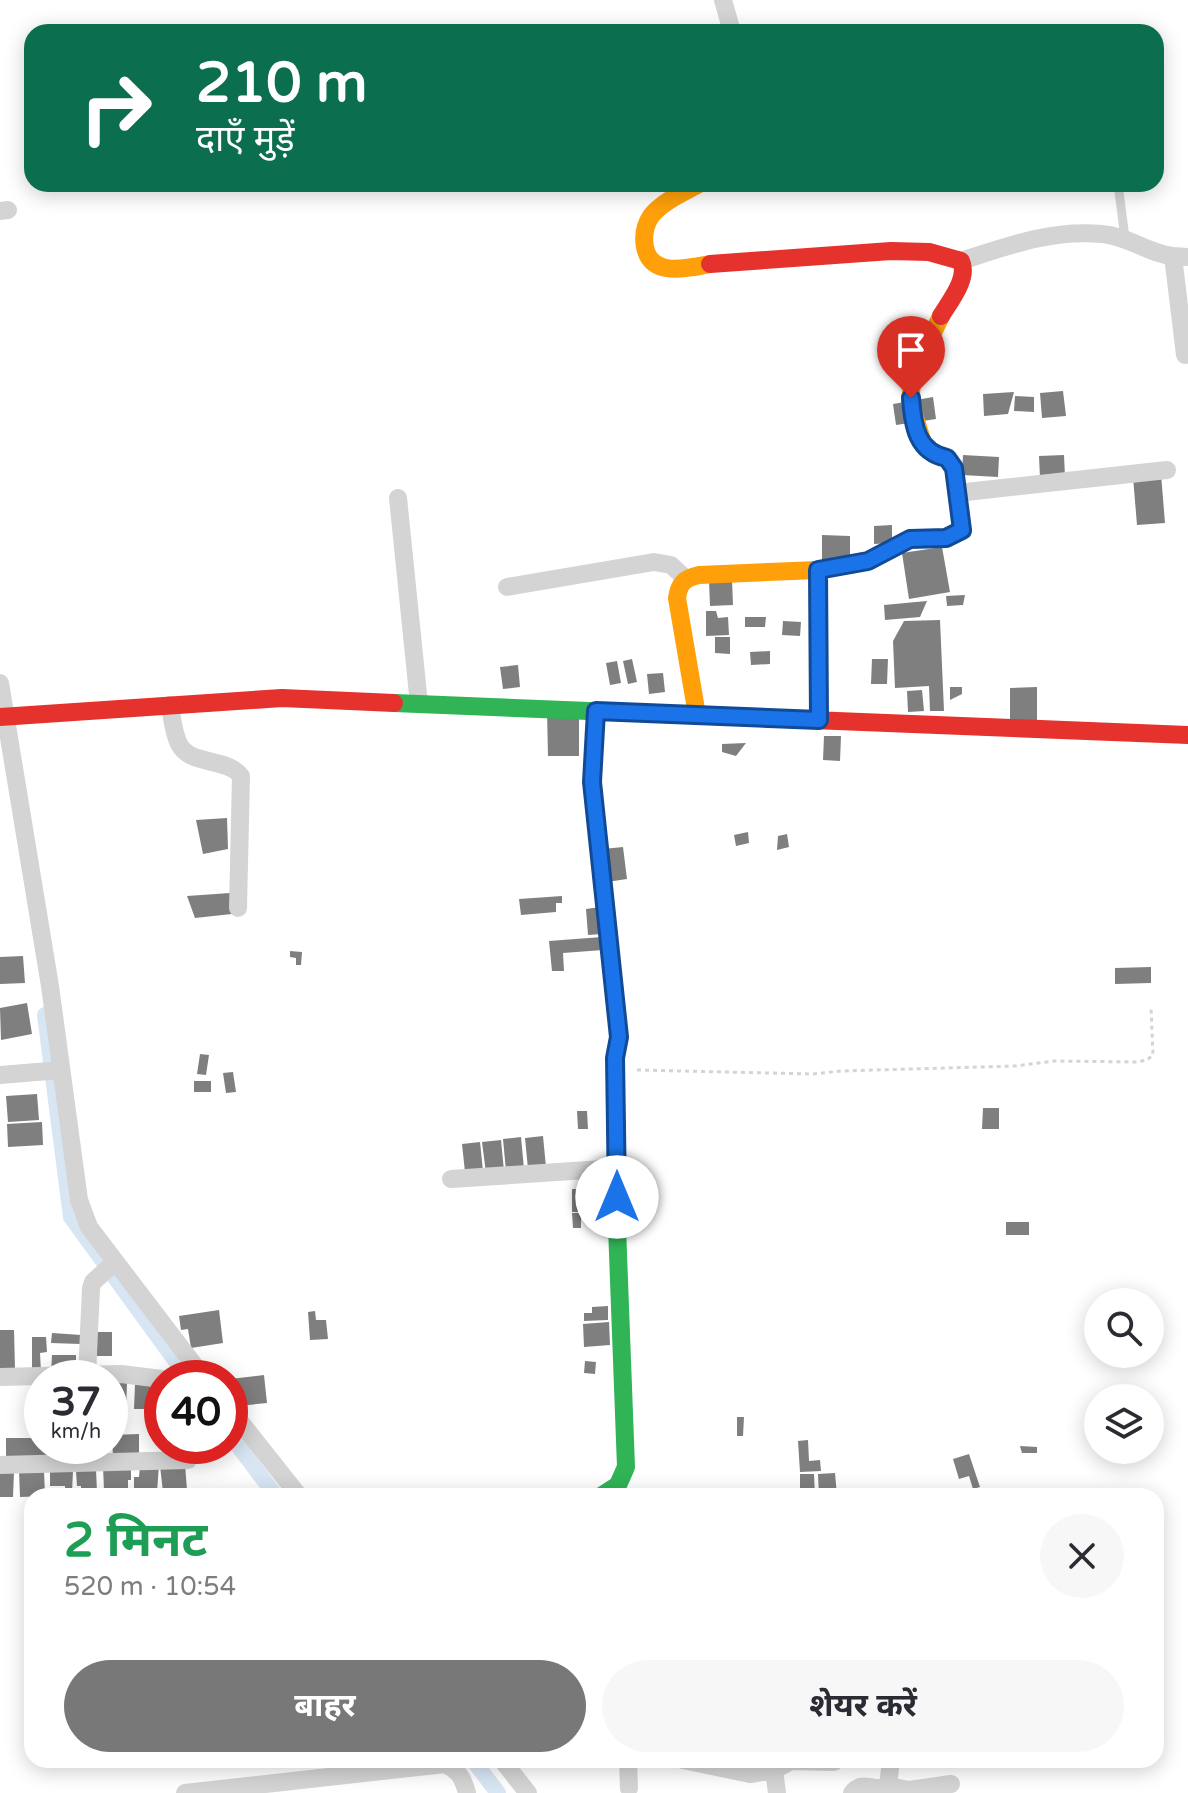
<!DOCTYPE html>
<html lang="hi">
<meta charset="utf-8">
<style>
:root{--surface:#fff;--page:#f7f7f7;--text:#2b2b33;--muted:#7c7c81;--accent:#787878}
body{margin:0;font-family:"Varela Round","Noto Sans Devanagari",sans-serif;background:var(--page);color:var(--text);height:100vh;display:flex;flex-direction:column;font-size:30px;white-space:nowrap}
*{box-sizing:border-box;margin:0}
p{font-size:26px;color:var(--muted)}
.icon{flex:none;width:44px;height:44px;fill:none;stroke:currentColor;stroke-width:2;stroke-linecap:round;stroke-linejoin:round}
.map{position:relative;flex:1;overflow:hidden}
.panel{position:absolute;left:24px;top:1488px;width:1140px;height:280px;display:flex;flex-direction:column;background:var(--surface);border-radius:24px;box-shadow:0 4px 20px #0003}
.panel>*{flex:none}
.banner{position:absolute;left:24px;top:24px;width:1140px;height:168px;border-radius:24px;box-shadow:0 4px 20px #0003;background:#0b6e4f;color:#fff;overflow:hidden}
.fabs{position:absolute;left:1084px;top:1288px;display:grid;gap:16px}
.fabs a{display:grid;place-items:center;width:80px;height:80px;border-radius:50%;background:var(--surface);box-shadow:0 4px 20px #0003;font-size:40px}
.speed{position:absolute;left:24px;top:1360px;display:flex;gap:16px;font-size:40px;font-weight:700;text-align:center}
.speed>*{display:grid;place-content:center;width:104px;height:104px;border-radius:50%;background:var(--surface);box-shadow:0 4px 20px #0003;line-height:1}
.speed small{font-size:20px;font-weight:400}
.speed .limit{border:12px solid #d22;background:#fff;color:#111}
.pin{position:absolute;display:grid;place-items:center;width:68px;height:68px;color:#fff;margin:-82px -34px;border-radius:50% 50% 50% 0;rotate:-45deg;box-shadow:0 0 8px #0007}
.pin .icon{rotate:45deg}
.me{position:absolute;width:88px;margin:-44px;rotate:0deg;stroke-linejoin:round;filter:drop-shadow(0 0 6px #0008)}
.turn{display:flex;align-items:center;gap:28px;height:168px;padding:0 40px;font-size:36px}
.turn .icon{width:104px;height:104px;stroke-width:2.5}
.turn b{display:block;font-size:56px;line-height:68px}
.round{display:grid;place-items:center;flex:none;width:84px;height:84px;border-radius:42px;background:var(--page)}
.headline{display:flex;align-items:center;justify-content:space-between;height:136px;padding:0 40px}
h1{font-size:48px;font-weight:700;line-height:60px;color:#1e9e55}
.action{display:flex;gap:16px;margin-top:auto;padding:16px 40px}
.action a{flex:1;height:92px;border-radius:48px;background:var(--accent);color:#fff;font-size:32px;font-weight:700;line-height:92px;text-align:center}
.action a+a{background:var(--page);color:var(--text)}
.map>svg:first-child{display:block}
</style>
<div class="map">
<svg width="1188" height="1793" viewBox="0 0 1188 1793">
<rect width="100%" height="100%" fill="#fff"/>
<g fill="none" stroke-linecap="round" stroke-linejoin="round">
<!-- canal -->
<path stroke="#d8e6f4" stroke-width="16" d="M 45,1015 L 71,1217 L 188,1378
M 230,1435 L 276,1496
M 473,1760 L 498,1793"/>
</g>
<!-- building -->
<path fill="#7f7f7f" d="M 1063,391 L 1066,416 L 1042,418 L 1040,393 Z
M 1014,392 L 1008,414 L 984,416 L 983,394 Z
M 1015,396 L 1034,397 L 1034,412 L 1014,411 Z
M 933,397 L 936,419 L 896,425 L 893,404 Z
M 963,455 L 999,457 L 998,477 L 962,475 Z
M 1064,455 L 1065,477 L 1040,478 L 1039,456 Z
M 1161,474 L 1165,523 L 1137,525 L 1133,477 Z
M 892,525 L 892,543 L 874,544 L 874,526 Z
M 822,535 L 850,536 L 850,563 L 822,562 Z
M 942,547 L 950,592 L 909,599 L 902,553 Z
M 732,579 L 733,605 L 710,606 L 709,581 Z
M 965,595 L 963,605 L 947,606 L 946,596 Z
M 927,601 L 920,617 L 885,620 L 884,605 Z
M 706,611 L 716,611 L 718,618 L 728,617 L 729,635 L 706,636 Z
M 745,617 L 766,617 L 765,627 L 745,627 Z
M 940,620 L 944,711 L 930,711 L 929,686 L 895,688 L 893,641 L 904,621 Z
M 783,621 L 801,622 L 800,636 L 782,635 Z
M 715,637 L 730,637 L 730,654 L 715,653 Z
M 770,651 L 770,664 L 751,665 L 750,652 Z
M 632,659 L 637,682 L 628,684 L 623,661 Z
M 872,659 L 888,659 L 887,684 L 871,684 Z
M 617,661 L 621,683 L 610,685 L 606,663 Z
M 518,665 L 520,687 L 503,689 L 500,667 Z
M 663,673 L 665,692 L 649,694 L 647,674 Z
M 950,687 L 962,687 L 962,694 L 950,700 Z
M 1037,687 L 1037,720 L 1010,721 L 1010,688 Z
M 922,690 L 924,711 L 908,712 L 907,691 Z
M 579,711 L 579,756 L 548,756 L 547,712 Z
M 824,736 L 841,736 L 840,761 L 823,760 Z
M 746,743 L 736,756 L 722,752 L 722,744 Z
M 227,818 L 228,849 L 203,854 L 196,820 Z
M 748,832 L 749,843 L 736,846 L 734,835 Z
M 787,834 L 789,847 L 777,850 L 778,836 Z
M 623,847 L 627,879 L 607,882 L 603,849 Z
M 230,893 L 232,914 L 195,918 L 187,896 Z
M 562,896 L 562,903 L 556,903 L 556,912 L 521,915 L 519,899 Z
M 600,907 L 602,934 L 588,935 L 586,909 Z
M 602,937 L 603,950 L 563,953 L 564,971 L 552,971 L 549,941 Z
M 290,951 L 302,952 L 301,965 L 296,965 L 296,958 L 290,957 Z
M 23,956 L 25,983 L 0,984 L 0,957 Z
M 1151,967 L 1151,983 L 1115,984 L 1115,968 Z
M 27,1003 L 32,1034 L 1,1040 L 0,1008 Z
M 200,1054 L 209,1055 L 206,1075 L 197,1074 Z
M 233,1072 L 236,1092 L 226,1093 L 223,1073 Z
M 194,1081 L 211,1081 L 211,1092 L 194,1092 Z
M 37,1094 L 39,1120 L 8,1122 L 6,1096 Z
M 983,1108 L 999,1108 L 999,1129 L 982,1129 Z
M 577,1111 L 587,1111 L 588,1129 L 578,1129 Z
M 42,1122 L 43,1145 L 8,1147 L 7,1124 Z
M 543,1136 L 546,1167 L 528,1169 L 525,1138 Z
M 521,1137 L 524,1169 L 506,1171 L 503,1139 Z
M 501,1140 L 504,1171 L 486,1173 L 482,1142 Z
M 480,1142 L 483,1171 L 465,1172 L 462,1144 Z
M 572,1189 L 578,1189 L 578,1212 L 572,1212 Z
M 572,1213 L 581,1213 L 581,1228 L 573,1228 Z
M 1006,1222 L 1029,1222 L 1029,1235 L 1006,1235 Z
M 608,1306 L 608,1320 L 584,1321 L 584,1313 L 592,1313 L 592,1307 Z
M 219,1310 L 223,1343 L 191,1348 L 188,1329 L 181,1330 L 179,1316 Z
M 315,1311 L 316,1320 L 326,1320 L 328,1339 L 310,1340 L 308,1312 Z
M 609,1322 L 610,1345 L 584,1347 L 583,1324 Z
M 0,1330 L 14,1330 L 15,1369 L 0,1370 Z
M 89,1332 L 112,1332 L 112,1356 L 89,1356 Z
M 52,1333 L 81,1335 L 80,1344 L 51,1343 Z
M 32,1337 L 46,1337 L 47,1352 L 40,1353 L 41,1372 L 32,1372 Z
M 52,1355 L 76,1355 L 76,1374 L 51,1373 Z
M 585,1361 L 596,1362 L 595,1374 L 584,1373 Z
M 264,1375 L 267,1403 L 238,1406 L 237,1402 L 230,1403 L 230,1379 Z
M 110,1383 L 127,1383 L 126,1410 L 110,1410 Z
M 135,1384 L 150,1384 L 150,1409 L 134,1409 Z
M 737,1417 L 744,1417 L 743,1436 L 737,1436 Z
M 139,1434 L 139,1458 L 113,1458 L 112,1435 Z
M 6,1438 L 42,1438 L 42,1446 L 49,1446 L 49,1460 L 6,1461 Z
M 808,1440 L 809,1461 L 820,1460 L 821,1471 L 800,1472 L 798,1441 Z
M 1020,1446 L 1037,1447 L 1037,1453 L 1022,1453 Z
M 969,1454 L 980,1487 L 973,1489 L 969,1476 L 959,1479 L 953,1459 Z
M 131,1464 L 131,1480 L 128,1480 L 128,1490 L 104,1491 L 103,1465 Z
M 185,1464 L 187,1490 L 163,1492 L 160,1466 Z
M 140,1465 L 159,1465 L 157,1492 L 134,1491 L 134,1477 L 139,1477 Z
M 44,1470 L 45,1496 L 20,1497 L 19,1471 Z
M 50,1470 L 73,1471 L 72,1492 L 65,1492 L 65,1486 L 50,1486 Z
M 96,1470 L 97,1492 L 81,1493 L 81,1486 L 77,1486 L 76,1471 Z
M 0,1471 L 14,1472 L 13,1497 L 0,1497 Z
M 835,1473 L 837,1496 L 819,1496 L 818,1474 Z
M 800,1474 L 814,1474 L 815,1496 L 800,1496 Z"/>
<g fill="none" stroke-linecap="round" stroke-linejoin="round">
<!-- path -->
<path stroke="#d4d4d4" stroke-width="3" stroke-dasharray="4 4" stroke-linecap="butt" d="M 637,1070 L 813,1074 L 841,1071 L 1016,1066 L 1054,1061 L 1137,1062 L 1147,1060 L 1153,1055 L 1151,1007"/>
<!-- lane -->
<path stroke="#d4d4d4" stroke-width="9" d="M 1118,184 L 1125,238"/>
<!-- street -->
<path stroke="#d4d4d4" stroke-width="18" d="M 723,0 L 732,32
M 0,211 L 8,210
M 961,261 C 1007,246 1053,229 1102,234 C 1128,236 1149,254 1173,256
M 1185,355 L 1173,256 L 1188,257
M 957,493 L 1167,470
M 398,498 L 419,704
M 818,570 L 819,720
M 507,587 L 654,562 L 671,565 L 685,578
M 0,683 L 50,986 L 79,1200 L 89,1227 L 204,1378
M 170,705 C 172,717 173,732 179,744 C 190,766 226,757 241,776 L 238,908
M 0,1075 L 61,1070
M 451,1179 L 618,1168
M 87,1376 L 91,1288 L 93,1282 L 115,1262
M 0,1377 L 121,1374 L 162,1379
M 230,1409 L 299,1496
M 0,1465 L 188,1460
M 502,1760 L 528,1793
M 628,1760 L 629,1788
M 683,1760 L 750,1774 L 774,1770 L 791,1761 L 834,1762
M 774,1770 L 777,1793
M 888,1786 L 909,1790 L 951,1784
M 185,1793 L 445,1764 C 459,1771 463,1778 467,1793
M 852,1793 C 863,1779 875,1793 888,1786 L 891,1760"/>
<!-- fast -->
<path stroke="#30b455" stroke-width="18" d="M 394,703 L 738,717
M 601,1496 L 618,1485 L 626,1467 L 617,1227 L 615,1059"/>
<!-- slow -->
<path stroke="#ff9f0a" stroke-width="18" d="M 699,184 C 683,193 663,201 651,216 C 645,225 643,236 645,247 C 651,278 688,268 710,264
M 697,715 L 677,598 C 679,583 685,578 699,575 L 818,570 L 868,561 L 910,539 L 946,538 L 962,530 L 954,468 L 947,458 L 934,454 L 923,443 L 910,402 L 913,375 L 941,316"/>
<!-- jam -->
<path stroke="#e5322d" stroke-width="18" d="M 710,264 L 891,251 L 929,252 L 961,261 C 969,278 950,301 941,316
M 596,711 L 592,782 L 619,1037 L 615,1059
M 0,717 L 282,698 L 394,703
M 738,717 L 1188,735"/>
</g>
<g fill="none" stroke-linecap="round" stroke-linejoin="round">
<defs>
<path id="route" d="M 617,1197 L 615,1058 L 619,1037 L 592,782 L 596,711 L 819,720 L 818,570 L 868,561 L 910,539 L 946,538 L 962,530 L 954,468 L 947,458 C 917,452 913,426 911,398"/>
</defs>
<!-- route casing -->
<use href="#route" stroke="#114b97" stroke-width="20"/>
<!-- route -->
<use href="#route" stroke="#1a73e8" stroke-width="14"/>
</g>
</svg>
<div class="fabs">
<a><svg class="icon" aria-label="search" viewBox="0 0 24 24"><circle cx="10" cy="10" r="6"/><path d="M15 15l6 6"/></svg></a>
<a><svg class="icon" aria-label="layers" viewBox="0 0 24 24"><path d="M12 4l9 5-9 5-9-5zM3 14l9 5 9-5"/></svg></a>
</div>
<div class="speed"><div>37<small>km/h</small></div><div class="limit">40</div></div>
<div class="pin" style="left:911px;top:398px;background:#d93025"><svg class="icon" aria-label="arrive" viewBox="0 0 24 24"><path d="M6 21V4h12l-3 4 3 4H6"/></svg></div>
<svg class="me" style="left:617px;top:1197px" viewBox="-20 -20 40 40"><circle r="19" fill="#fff"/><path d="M0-13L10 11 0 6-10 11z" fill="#1a73e8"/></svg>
<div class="banner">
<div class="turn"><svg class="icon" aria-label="right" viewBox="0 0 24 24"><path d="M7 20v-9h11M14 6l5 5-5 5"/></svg><div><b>210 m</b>दाएँ मुड़ें</div></div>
</div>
<section class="panel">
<div class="headline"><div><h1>2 मिनट</h1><p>520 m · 10:54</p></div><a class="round"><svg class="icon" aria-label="close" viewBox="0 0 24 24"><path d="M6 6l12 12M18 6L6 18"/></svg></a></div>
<div class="action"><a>बाहर</a><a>शेयर करें</a></div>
</section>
</div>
